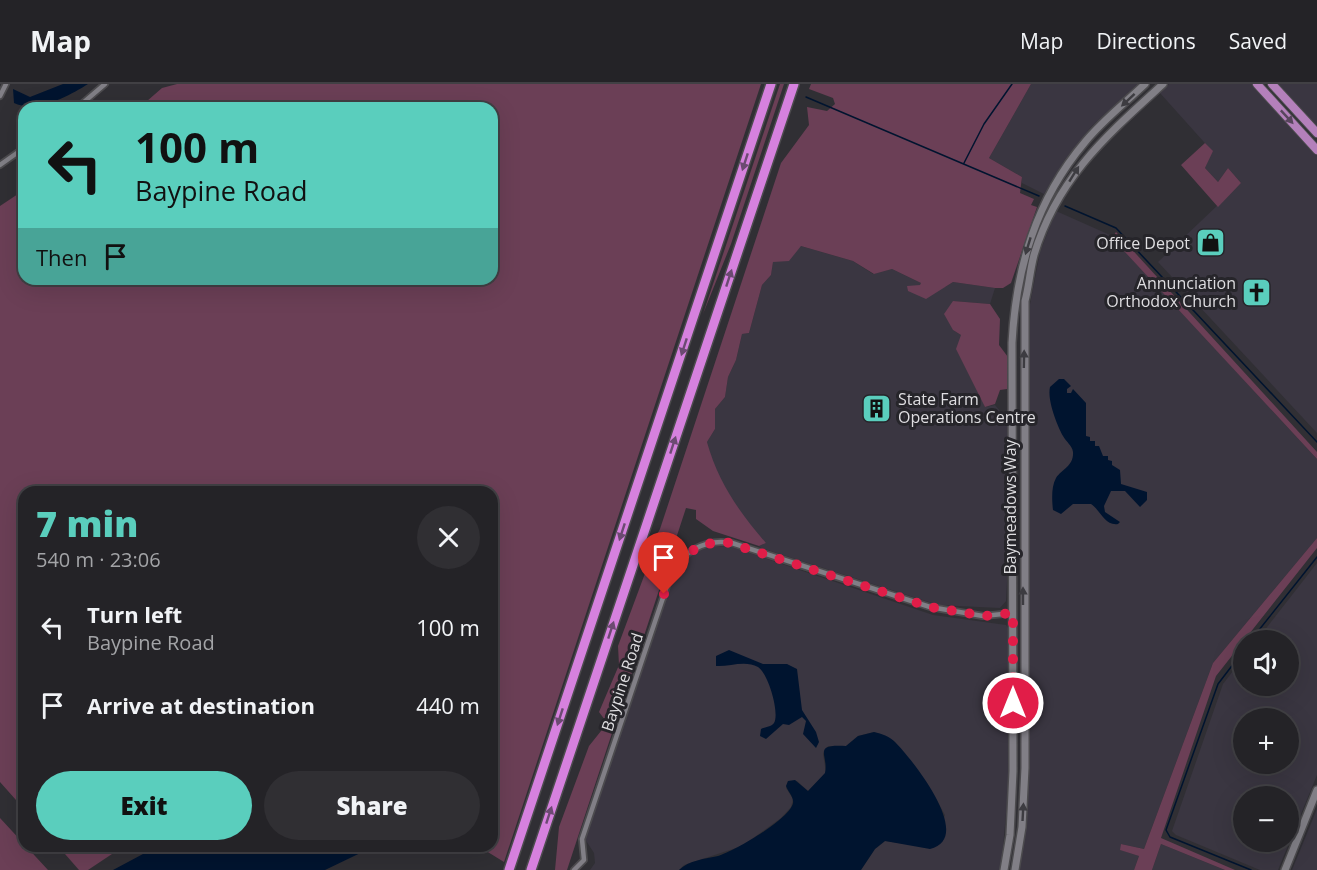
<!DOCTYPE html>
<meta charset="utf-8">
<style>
:root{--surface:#242327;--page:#302f33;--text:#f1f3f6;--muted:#a3a4a7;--line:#414044;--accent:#5acebd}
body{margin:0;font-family:"Open Sans",sans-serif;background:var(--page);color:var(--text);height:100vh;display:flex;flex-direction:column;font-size:22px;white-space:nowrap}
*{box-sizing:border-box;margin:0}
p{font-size:20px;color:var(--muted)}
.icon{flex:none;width:33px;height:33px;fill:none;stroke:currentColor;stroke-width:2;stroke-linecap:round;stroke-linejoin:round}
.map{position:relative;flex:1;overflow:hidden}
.side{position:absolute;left:18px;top:402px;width:480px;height:366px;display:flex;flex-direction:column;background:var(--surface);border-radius:18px;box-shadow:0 6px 24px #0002,0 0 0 2px var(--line)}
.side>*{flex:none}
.banner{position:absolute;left:18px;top:18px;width:480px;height:183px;border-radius:18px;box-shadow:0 6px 24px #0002,0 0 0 2px var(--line);background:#5acebd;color:#111;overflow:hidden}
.buttons{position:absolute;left:1233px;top:546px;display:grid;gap:12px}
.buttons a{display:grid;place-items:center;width:66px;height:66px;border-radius:50%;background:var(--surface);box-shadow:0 6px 24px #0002,0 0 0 2px var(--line);font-size:30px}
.pin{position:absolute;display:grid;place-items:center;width:51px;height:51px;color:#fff;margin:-62px -26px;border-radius:50% 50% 50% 0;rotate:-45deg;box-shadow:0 0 6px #0007}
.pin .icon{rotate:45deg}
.me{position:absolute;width:66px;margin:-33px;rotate:0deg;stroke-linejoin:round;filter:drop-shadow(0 0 4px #0008)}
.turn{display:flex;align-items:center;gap:21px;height:126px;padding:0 18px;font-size:27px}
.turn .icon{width:78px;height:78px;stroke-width:2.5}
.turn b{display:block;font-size:42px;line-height:51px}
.then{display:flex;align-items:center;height:57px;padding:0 18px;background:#0003;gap:12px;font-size:22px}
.round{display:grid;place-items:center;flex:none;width:63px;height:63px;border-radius:32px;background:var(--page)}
.head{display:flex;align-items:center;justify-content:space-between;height:102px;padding:0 18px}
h1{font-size:36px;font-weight:800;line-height:45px;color:var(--accent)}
.cta{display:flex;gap:12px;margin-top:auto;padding:12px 18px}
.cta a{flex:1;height:69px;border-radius:36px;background:var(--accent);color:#111;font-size:24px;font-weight:800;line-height:69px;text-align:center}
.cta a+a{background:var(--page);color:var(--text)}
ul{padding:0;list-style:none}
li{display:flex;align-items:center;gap:18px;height:78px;padding:0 18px}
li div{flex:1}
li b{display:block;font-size:22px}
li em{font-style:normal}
header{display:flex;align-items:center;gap:36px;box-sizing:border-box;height:84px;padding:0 30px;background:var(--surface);border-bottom:2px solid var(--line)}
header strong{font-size:28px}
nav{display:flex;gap:33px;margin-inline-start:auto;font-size:21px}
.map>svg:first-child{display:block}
</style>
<header>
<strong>Map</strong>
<nav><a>Map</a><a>Directions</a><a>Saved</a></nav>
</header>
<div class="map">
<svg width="1317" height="786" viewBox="0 0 1317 786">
<rect width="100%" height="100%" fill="#302f34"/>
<!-- built -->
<path fill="#3a3641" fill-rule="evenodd" d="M 1031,0 L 1138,0 L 1091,43 L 1064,77 L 1044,110 L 1022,99 L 1022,93 L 989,74 Z
M 1169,0 L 1252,0 L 1317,71 L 1317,349 L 1158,178 L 1241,99 L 1228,84 L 1218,98 L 1205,84 L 1212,67 L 1160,9 Z
M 1278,0 L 1317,0 L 1317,45 Z
M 1056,127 L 1110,151 L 1317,375 L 1317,454 L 1213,579 L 1144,765 L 1121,760 L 1121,766 L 1139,772 L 1134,786 L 1019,786 L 1026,724 L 1027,236 L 1040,168 Z
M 801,162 L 853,177 L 873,190 L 892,185 L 921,199 L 921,201 L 945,203 L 953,198 L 995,204 L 990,220 L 953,217 L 953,246 L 961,251 L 985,323 L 995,321 L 1009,338 L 1009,461 L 1006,517 L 1000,524 L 938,521 L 761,464 L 759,462 L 766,459 L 739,428 L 714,384 L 707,358 L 715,345 L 715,325 L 725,313 L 728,293 L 736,276 L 742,250 L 749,249 L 762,201 L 771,191 L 773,178 Z
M 714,462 L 732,463 L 933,531 L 1006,541 L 1010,547 L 1009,695 L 1001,786 L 861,786 L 875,765 L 885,757 L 933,764 L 945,731 L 935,713 L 894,657 L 874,648 L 858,652 L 846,662 L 828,662 L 823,670 L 826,689 L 808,707 L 797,697 L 788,697 L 786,704 L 793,715 L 791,723 L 781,734 L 742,762 L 684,781 L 679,786 L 590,786 L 595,779 L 594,769 L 585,755 L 673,494 L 683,477 L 695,468 Z
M 1317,479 L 1317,691 L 1278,786 L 1260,786 L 1176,751 L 1172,747 L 1223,600 L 1243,574 L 1244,602 L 1288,602 L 1288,556 L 1257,556 ZM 1244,634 L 1288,634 L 1288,680 L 1244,680 ZM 1244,712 L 1288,712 L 1288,758 L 1244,758 Z
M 1317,725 L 1317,786 L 1292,786 Z
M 1161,760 L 1225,786 L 1152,786 Z"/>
<!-- green -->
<path fill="#6b3f56" d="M 177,0 L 761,0 L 504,778 L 478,762 L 492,762 L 492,408 L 24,408 L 24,725 L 0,698 L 0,122 L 24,106 L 24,195 L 492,195 L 492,24 L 139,24 L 162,4 Z
M 780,0 L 784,0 L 731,160 L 703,230 Z
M 811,0 L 1031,0 L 989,74 L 1022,93 L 1020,109 L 1034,115 L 1031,121 L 1037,123 L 1011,199 L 1003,204 L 995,204 L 953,198 L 926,215 L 908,207 L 907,202 L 920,201 L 921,199 L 892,185 L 874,190 L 853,177 L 801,162 L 789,177 L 773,178 L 771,191 L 762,201 L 749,249 L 742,250 L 736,276 L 728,293 L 725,313 L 715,325 L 715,345 L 707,358 C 718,398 739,428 766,459 L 759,462 L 713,447 L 696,435 L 696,426 L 686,424 L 567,786 L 555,786 L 559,743 L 589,662 L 601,647 L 605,636 L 599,628 L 619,581 L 618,562 L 647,484 L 645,472 L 660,445 L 781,79 L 809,41 L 807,23 L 827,27 L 835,20 L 833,14 L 809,5 Z
M 1205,59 L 1213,67 L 1205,84 L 1218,98 L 1228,84 L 1241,99 L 1218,123 L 1181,81 Z
M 1116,148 L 1317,368 L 1317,375 L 1112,154 Z
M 953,217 L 990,220 L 1000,235 L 999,261 L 1008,273 L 1007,305 L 1000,306 L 995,320 L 985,323 L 956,265 L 961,251 L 953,246 L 944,230 Z
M 1317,454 L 1317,464 L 1216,592 L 1161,754 L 1235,786 L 1225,786 L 1161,760 L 1152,786 L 1134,786 L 1139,772 L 1120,766 L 1121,760 L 1144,765 L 1213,579 Z
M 0,734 L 48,786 L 0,786 Z
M 58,762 L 124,762 L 88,786 L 79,786 Z"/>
<!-- water -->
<path fill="#00142f" d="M 63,0 L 88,0 C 69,12 36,30 14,19 L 13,5 L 30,13 Z
M 1059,295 L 1064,295 L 1071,302 L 1067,305 L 1067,309 L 1071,309 L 1073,305 L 1086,319 L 1086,352 L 1090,353 L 1090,357 L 1095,357 L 1095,362 L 1099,362 L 1103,372 L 1108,372 L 1108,376 L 1112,377 L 1112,381 L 1120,386 L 1121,400 L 1147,408 L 1147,416 L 1140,423 L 1125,407 L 1111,407 L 1104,422 L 1105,428 L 1120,438 L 1118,440 C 1105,442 1101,427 1091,420 L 1073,420 L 1061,430 L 1053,426 C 1052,417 1051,403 1056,394 C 1062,385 1074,382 1073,368 C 1072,361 1066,358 1063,352 C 1057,341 1047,316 1050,303 Z
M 729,566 L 763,580 L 787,580 L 797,585 L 802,626 L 816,648 L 819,658 L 816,664 L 803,650 L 806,637 L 802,633 L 789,641 L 783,640 L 766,655 L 760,652 L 761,645 C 765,643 771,643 774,639 C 780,629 768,589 758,583 C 745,576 729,583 716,582 L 716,572 Z
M 874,648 C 882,650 889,652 895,658 C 911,674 976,754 930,765 L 885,757 L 875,765 L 861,786 L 679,786 C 689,776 705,775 718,772 C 733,768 790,735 793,719 C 794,713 788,708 786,702 L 788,697 L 795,696 L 808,707 L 825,689 C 829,671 811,660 846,662 L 858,652 Z
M 158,762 L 375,762 L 325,786 L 113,786 Z"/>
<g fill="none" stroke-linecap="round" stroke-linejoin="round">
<!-- stream -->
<path stroke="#00142f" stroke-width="1.5" d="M 806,13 L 1039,112
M 964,79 L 984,40 L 1012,0
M 1065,122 L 1116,144 L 1317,358
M 1251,556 L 1317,473
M 1244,566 L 1218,600 L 1166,746 L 1170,753 L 1251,786"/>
<defs>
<path id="street" d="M 0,12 L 6,0
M 77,24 L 105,0
M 0,81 L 24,64
M 574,786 L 584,776 L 582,755 L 670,493 C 681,468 705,454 732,459 L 930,523 L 983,532 L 1013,529"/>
<path id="secondary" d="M 1004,786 L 1010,751 L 1013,687 L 1012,259 C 1016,184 1036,116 1085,58 C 1102,37 1125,19 1145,0
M 1015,786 L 1022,743 L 1025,684 L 1025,217 C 1029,202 1030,186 1034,171 C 1057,94 1107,51 1163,0
M 1285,786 L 1317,706"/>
<path id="primary" d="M 1257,0 L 1317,66
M 1272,0 L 1317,49"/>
<path id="highway" d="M 509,786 L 771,0
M 531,786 L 794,0"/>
</defs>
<!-- street casing -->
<use href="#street" stroke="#4c4b4e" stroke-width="8"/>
<!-- secondary casing -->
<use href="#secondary" stroke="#4c4b4e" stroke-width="10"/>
<!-- primary casing -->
<use href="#primary" stroke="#4c4b4e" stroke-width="10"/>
<!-- highway casing -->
<use href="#highway" stroke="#4c4b4e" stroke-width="12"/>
<!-- street -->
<use href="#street" stroke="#817f86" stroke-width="4.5"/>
<!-- secondary -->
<use href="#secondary" stroke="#817f86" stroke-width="7"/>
<!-- primary -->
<use href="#primary" stroke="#b480bb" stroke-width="8"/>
<!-- highway -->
<use href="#highway" stroke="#d681de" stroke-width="9"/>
</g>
<!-- one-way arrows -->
<defs><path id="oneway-solid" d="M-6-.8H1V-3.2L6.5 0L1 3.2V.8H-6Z" transform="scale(1.5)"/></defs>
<g fill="#3d3c41">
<use href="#oneway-solid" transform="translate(1128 16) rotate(137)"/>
<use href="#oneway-solid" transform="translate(1074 90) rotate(-58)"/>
<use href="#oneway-solid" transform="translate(1028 162) rotate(107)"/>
<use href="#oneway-solid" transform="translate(1024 275) rotate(-89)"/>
<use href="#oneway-solid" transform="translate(1023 512) rotate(-90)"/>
<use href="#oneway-solid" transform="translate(1023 728) rotate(-87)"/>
</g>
<use fill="#58455d" href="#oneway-solid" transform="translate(1287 33) rotate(47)"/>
<g fill="#6c4a72">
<use href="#oneway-solid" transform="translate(745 78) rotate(108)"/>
<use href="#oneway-solid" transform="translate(729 194) rotate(-72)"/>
<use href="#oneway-solid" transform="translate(684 263) rotate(108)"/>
<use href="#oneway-solid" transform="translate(673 361) rotate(-72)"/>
<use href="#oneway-solid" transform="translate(622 448) rotate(108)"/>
<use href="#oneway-solid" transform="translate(611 546) rotate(-72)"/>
<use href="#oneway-solid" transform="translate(560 633) rotate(108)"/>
<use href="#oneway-solid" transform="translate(549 731) rotate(-72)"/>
</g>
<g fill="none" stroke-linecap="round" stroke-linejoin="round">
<!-- route -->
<path stroke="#e11d48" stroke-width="10" stroke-dasharray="0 18" d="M 664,510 C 674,479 690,458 726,458 L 930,523 L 984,532 L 1013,529 L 1013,619"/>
</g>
<!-- icons -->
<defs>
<symbol id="shop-square" viewBox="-11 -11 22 22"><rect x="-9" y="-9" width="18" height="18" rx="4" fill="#5acebd" stroke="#26252a"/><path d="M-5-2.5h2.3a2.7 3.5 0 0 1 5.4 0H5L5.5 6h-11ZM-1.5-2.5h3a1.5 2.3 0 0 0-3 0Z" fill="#111"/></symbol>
<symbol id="church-square" viewBox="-11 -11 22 22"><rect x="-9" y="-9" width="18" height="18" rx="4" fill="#5acebd" stroke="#26252a"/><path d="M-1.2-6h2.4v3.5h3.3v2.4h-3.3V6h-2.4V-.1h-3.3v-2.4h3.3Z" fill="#111"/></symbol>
<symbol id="building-square" viewBox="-11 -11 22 22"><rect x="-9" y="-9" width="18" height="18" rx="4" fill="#5acebd" stroke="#26252a"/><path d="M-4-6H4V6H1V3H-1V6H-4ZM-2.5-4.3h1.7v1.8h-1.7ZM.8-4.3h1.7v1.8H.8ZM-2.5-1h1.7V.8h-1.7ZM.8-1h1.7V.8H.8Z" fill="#111"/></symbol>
</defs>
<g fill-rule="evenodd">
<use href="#shop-square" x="1194" y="142" width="33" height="33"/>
<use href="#church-square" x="1240" y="192" width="33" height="33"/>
<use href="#building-square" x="860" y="308" width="33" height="33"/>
</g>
<g text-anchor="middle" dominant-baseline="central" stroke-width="6" stroke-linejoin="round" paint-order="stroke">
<!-- poi labels -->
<g font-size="16" fill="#dfdee1" stroke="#26252a" text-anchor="end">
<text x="1190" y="159">Office Depot</text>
<text x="1236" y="199">Annunciation<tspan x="1236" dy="18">Orthodox Church</tspan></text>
<text x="898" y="315" text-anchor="start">State Farm<tspan x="898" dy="18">Operations Centre</tspan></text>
</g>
<!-- street labels -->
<g font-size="16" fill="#dfdee1" stroke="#26252a">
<text transform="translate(1010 423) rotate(-90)">Baymeadows Way</text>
<text transform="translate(622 598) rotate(-72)">Baypine Road</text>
</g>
</g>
</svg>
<div class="buttons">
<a><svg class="icon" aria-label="sound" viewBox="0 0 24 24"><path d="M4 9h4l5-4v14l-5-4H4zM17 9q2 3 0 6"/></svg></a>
<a>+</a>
<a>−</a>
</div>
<div class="pin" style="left:664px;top:510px;background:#d93025"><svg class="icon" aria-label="arrive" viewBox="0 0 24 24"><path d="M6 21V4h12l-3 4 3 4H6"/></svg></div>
<svg class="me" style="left:1013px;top:619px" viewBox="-20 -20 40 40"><circle r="17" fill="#e11d48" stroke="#fff" stroke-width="3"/><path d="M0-11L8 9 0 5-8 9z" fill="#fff"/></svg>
<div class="banner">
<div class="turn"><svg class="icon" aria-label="left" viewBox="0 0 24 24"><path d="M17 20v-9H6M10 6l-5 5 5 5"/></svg><div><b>100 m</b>Baypine Road</div></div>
<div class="then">Then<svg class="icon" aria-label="arrive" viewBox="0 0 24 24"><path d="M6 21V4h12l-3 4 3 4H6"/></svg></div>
</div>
<section class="side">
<div class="head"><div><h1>7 min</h1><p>540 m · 23:06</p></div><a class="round"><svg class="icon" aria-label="close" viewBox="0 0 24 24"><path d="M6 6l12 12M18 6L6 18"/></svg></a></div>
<ul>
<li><svg class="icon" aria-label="left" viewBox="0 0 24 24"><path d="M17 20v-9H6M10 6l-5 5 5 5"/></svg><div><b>Turn left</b><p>Baypine Road</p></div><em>100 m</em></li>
<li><svg class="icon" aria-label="arrive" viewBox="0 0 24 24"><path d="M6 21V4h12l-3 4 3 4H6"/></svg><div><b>Arrive at destination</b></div><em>440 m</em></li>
</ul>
<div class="cta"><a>Exit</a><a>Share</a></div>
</section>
</div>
